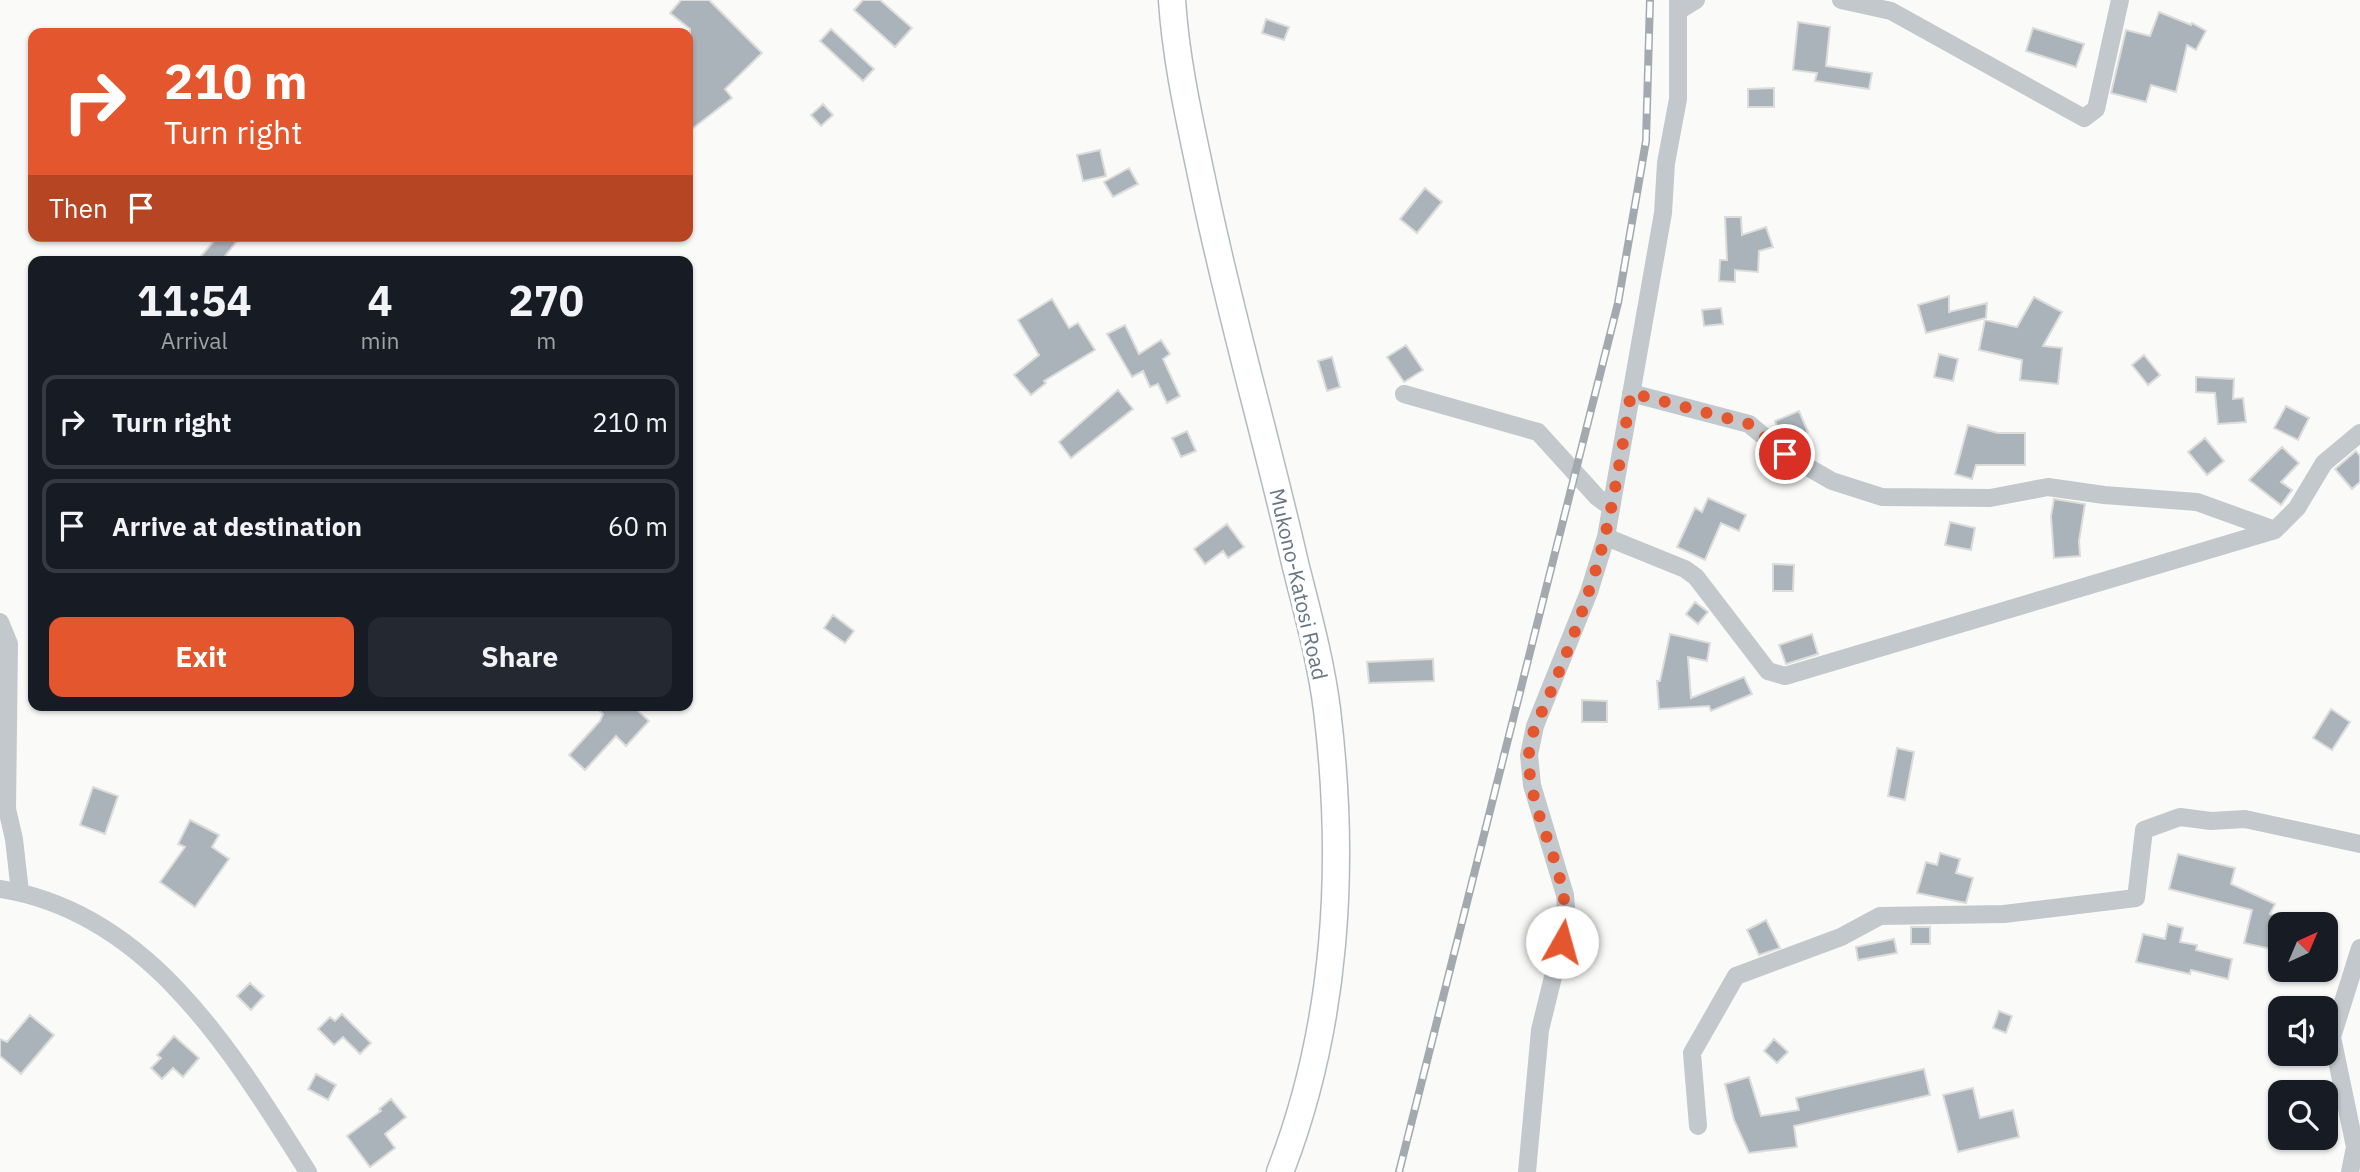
<!DOCTYPE html>
<style>
:root{--surface:#171b24;--page:#242831;--text:#f1f3f6;--muted:#9ea1a6;--line:#363941;--accent:#e4572e}
body{margin:0;font-family:"IBM Plex Sans",sans-serif;background:var(--page);color:var(--text);height:100vh;display:flex;flex-direction:column;font-size:26px;white-space:nowrap}
*{box-sizing:border-box;margin:0}
p{font-size:23px;color:var(--muted)}
.icon{flex:none;width:38px;height:38px;fill:none;stroke:currentColor;stroke-width:2;stroke-linecap:round;stroke-linejoin:round}
.map{position:relative;flex:1;overflow:hidden}
.sheet{position:absolute;left:28px;top:256px;width:665px;height:455px;display:flex;flex-direction:column;background:var(--surface);border-radius:14px;box-shadow:0 2px 5px #0004}
.sheet>*{flex:none}
.guide{position:absolute;left:28px;top:28px;width:665px;height:214px;border-radius:14px;box-shadow:0 2px 5px #0004;background:#e4572e;color:#fff;overflow:hidden}
.needle{width:46px;rotate:44deg}
.fabs{position:absolute;left:2268px;top:912px;display:grid;gap:14px}
.fabs a{display:grid;place-items:center;width:70px;height:70px;border-radius:14px;background:var(--surface);box-shadow:0 2px 5px #0004;font-size:35px}
.pin{position:absolute;display:grid;place-items:center;width:60px;height:60px;color:#fff;margin:-30px;border:4px solid #fff;border-radius:50%;box-shadow:0 2px 7px #0007}
.me{position:absolute;width:77px;margin:-38px;rotate:7deg;stroke-linejoin:round;filter:drop-shadow(0 0 5px #0008)}
.turn{display:flex;align-items:center;gap:24px;height:147px;padding:0 21px;font-size:32px}
.turn .icon{width:91px;height:91px;stroke-width:2.5}
.turn b{display:block;font-size:49px;line-height:60px}
.then{display:flex;align-items:center;height:66px;padding:0 21px;background:#0003;gap:14px;font-size:26px}
.eta{display:flex;justify-content:space-evenly;align-items:center;height:119px;text-align:center}
.eta b{font-size:42px;font-weight:800;line-height:49px}
.cta{display:flex;gap:14px;margin-top:auto;padding:14px 21px}
.cta a{flex:1;height:80px;border-radius:14px;background:var(--accent);color:#fff;font-size:28px;font-weight:800;line-height:80px;text-align:center}
.cta a+a{background:var(--page);color:var(--text)}
ul{padding:0;list-style:none}
li{display:flex;align-items:center;gap:21px;height:94px;margin:0 14px 10px;padding:0 7px;border:4px solid var(--line);border-radius:14px}
li div{flex:1}
li b{display:block;font-size:26px}
li em{font-style:normal}
.map>svg:first-child{display:block}
</style>
<div class="map">
<svg width="2360" height="1172" viewBox="0 0 2360 1172">
<rect width="100%" height="100%" fill="#fafaf8"/>
<!-- building -->
<path fill="#aab3b9" stroke="#dcdcda" stroke-width="2" d="M 681,0 L 709,0 L 762,53 L 725,89 L 732,98 L 688,132 L 690,29 L 670,13 Z
M 863,0 L 880,0 L 912,28 L 895,47 L 854,10 Z
M 2159,12 L 2191,25 L 2192,23 L 2206,31 L 2196,50 L 2187,45 L 2176,92 L 2151,85 L 2146,102 L 2111,93 L 2126,30 L 2150,36 Z
M 1266,19 L 1289,27 L 1284,40 L 1262,33 Z
M 1798,22 L 1830,27 L 1826,66 L 1872,73 L 1869,89 L 1815,81 L 1817,73 L 1793,70 Z
M 2033,28 L 2084,44 L 2076,67 L 2026,51 Z
M 831,29 L 874,69 L 863,81 L 820,41 Z
M 1774,88 L 1774,107 L 1748,107 L 1748,89 Z
M 823,104 L 833,115 L 821,126 L 811,115 Z
M 1100,150 L 1106,176 L 1083,181 L 1077,155 Z
M 1129,168 L 1138,184 L 1113,197 L 1104,182 Z
M 1425,188 L 1442,202 L 1417,233 L 1400,219 Z
M 1725,217 L 1741,217 L 1742,235 L 1766,227 L 1773,247 L 1759,251 L 1758,272 L 1735,270 L 1735,282 L 1719,281 L 1720,260 L 1727,260 Z
M 218,236 L 241,236 L 221,261 L 197,261 Z
M 1949,296 L 1949,312 L 1987,303 L 1986,318 L 1926,333 L 1918,305 Z
M 2034,297 L 2062,312 L 2043,346 L 2062,348 L 2058,384 L 2020,380 L 2022,360 L 1979,350 L 1985,320 L 2017,327 Z
M 1052,299 L 1069,328 L 1078,323 L 1095,350 L 1044,381 L 1046,383 L 1031,395 L 1014,375 L 1039,355 L 1018,320 Z
M 1721,308 L 1723,324 L 1704,326 L 1702,310 Z
M 1125,325 L 1139,354 L 1161,340 L 1170,354 L 1163,359 L 1180,396 L 1167,403 L 1158,384 L 1150,387 L 1143,371 L 1132,377 L 1107,334 Z
M 1406,345 L 1423,370 L 1404,382 L 1387,357 Z
M 1939,354 L 1958,359 L 1953,381 L 1934,377 Z
M 2144,355 L 2160,375 L 2148,385 L 2132,365 Z
M 1332,357 L 1340,387 L 1327,391 L 1318,361 Z
M 2196,377 L 2234,379 L 2233,399 L 2243,398 L 2246,422 L 2218,424 L 2215,393 L 2196,392 Z
M 1118,390 L 1133,409 L 1071,458 L 1059,442 Z
M 2286,406 L 2309,418 L 2298,440 L 2274,428 Z
M 1799,411 L 1808,432 L 1787,441 L 1781,436 L 1775,421 Z
M 1968,425 L 1998,433 L 2025,433 L 2025,465 L 1976,465 L 1972,479 L 1955,474 Z
M 1187,431 L 1196,451 L 1181,457 L 1172,438 Z
M 2205,438 L 2224,461 L 2207,475 L 2188,452 Z
M 2282,447 L 2299,463 L 2281,482 L 2292,490 L 2281,505 L 2249,480 Z
M 2356,451 L 2360,456 L 2360,482 L 2352,489 L 2335,469 Z
M 1708,498 L 1746,515 L 1739,531 L 1721,523 L 1705,560 L 1677,547 L 1695,508 L 1702,512 Z
M 2054,499 L 2085,504 L 2079,541 L 2080,556 L 2054,558 L 2051,516 Z
M 1950,522 L 1975,528 L 1971,550 L 1945,545 Z
M 1227,524 L 1244,547 L 1228,558 L 1223,551 L 1205,564 L 1194,549 Z
M 1773,564 L 1794,565 L 1793,591 L 1773,591 Z
M 1695,602 L 1708,612 L 1698,624 L 1686,614 Z
M 833,615 L 854,631 L 845,643 L 824,628 Z
M 1670,634 L 1710,643 L 1707,661 L 1688,657 L 1691,698 L 1744,677 L 1752,694 L 1711,711 L 1709,706 L 1659,709 L 1657,681 L 1660,681 Z
M 1812,634 L 1818,654 L 1786,664 L 1779,645 Z
M 1433,659 L 1434,681 L 1369,683 L 1367,662 Z
M 1582,700 L 1607,701 L 1607,722 L 1582,722 Z
M 593,705 L 632,705 L 649,721 L 626,746 L 616,736 L 585,770 L 569,755 L 600,721 L 603,714 Z
M 2331,709 L 2350,722 L 2332,750 L 2313,738 Z
M 1897,748 L 1914,752 L 1905,800 L 1888,796 Z
M 93,787 L 118,796 L 105,834 L 80,825 Z
M 190,820 L 219,835 L 212,847 L 229,859 L 195,907 L 160,882 L 185,847 L 178,844 Z
M 1940,853 L 1960,859 L 1956,873 L 1973,878 L 1966,903 L 1917,893 L 1926,862 L 1937,865 Z
M 2178,854 L 2235,868 L 2231,884 L 2275,904 L 2270,914 L 2280,917 L 2280,951 L 2244,943 L 2252,910 L 2169,889 Z
M 1766,920 L 1780,948 L 1759,955 L 1747,930 Z
M 2168,924 L 2183,928 L 2180,942 L 2197,945 L 2196,950 L 2232,959 L 2228,979 L 2191,970 L 2190,974 L 2136,962 L 2143,934 L 2165,939 Z
M 1911,927 L 1930,927 L 1930,944 L 1911,944 Z
M 1894,939 L 1897,953 L 1858,960 L 1856,947 Z
M 250,983 L 264,996 L 251,1010 L 237,996 Z
M 1999,1011 L 2012,1016 L 2006,1033 L 1993,1028 Z
M 342,1014 L 371,1043 L 360,1054 L 343,1037 L 334,1045 L 318,1029 L 330,1017 L 335,1021 Z
M 30,1015 L 54,1035 L 21,1074 L 0,1056 L 0,1039 L 7,1042 Z
M 174,1036 L 199,1058 L 183,1077 L 173,1068 L 162,1079 L 151,1068 L 161,1058 L 157,1055 Z
M 1774,1039 L 1788,1052 L 1777,1063 L 1764,1051 Z
M 1924,1069 L 1930,1095 L 1794,1126 L 1797,1147 L 1749,1153 L 1734,1120 L 1725,1084 L 1749,1077 L 1761,1116 L 1799,1110 L 1796,1098 Z
M 316,1074 L 336,1085 L 328,1100 L 308,1089 Z
M 1973,1088 L 1980,1118 L 2013,1110 L 2019,1137 L 1958,1152 L 1943,1095 Z
M 391,1099 L 406,1117 L 385,1134 L 395,1148 L 370,1167 L 347,1136 L 381,1111 L 379,1109 Z"/>
<g fill="none" stroke-linecap="round" stroke-linejoin="round">
<defs>
<path id="secondary" d="M 1172,0 C 1176,62 1190,122 1203,184 C 1229,311 1266,436 1295,563 C 1307,611 1321,661 1327,710 C 1346,865 1337,1026 1280,1172"/>
</defs>
<!-- secondary casing -->
<use href="#secondary" stroke="#b3babf" stroke-width="29"/>
<!-- minor -->
<path stroke="#c3c8cc" stroke-width="18" d="M 1841,0 L 1891,11 L 2084,118 L 2096,109 L 2120,0
M 1678,11 L 1696,0
M 1631,393 L 1749,424 L 1785,454 L 1832,481 L 1882,497 L 1990,498 L 2048,487 L 2104,495 L 2197,502 L 2275,530
M 1404,394 L 1538,432 L 1597,497 L 1611,507
M 1606,537 L 1685,569 L 1696,577 L 1768,671 L 1785,676 L 2275,530 L 2297,508 L 2324,463 L 2360,433
M 0,622 L 9,644 L 7,809 L 14,839 L 20,892
M 0,889 C 150,912 234,1055 308,1172
M 1698,1126 L 1692,1053 L 1736,976 L 1841,937 L 1880,916 L 2004,914 L 2136,898 L 2144,830 L 2180,817 L 2211,821 L 2245,819 L 2360,844
M 1527,1172 L 1540,1030 L 1567,920 L 1565,895 L 1532,785 L 1529,755 L 1535,726 L 1589,592 L 1606,537 L 1663,213 L 1666,163 L 1678,99 L 1678,0
M 2350,1172 L 2355,1147 L 2332,1037 L 2360,948"/>
<!-- secondary -->
<use href="#secondary" stroke="#fff" stroke-width="26"/>
<defs>
<path id="rail" d="M 1399,1172 L 1618,303 L 1646,141 L 1650,0"/>
</defs>
<!-- rail casing -->
<use href="#rail" stroke="#a2aab0" stroke-width="8"/>
<!-- rail -->
<use href="#rail" stroke="#fff" stroke-width="5" stroke-dasharray="16" stroke-linecap="butt"/>
</g>
<g fill="none" stroke-linecap="round" stroke-linejoin="round">
<!-- route -->
<path stroke="#e4572e" stroke-width="12" stroke-dasharray="0 21.6" d="M 1562,942 C 1578,878 1527,820 1529,756 C 1529,732 1543,712 1551,691 C 1565,658 1578,625 1589,591 C 1611,527 1620,460 1631,393 L 1749,424 L 1785,454"/>
</g>
<g text-anchor="middle" dominant-baseline="central" stroke-width="7" stroke-linejoin="round" paint-order="stroke">
<!-- street labels -->
<g font-size="21" fill="#657683" stroke="#fff">
<text transform="translate(1299 584) rotate(77)">Mukono-Katosi Road</text>
</g>
</g>
</svg>
<div class="fabs">
<a><svg class="needle" viewBox="-14 -14 28 28"><path d="M0-13l5 13h-10z" fill="#e53935"/><path d="M0 13l5-13h-10z" fill="#9ea1a6"/></svg></a>
<a><svg class="icon" aria-label="sound" viewBox="0 0 24 24"><path d="M4 9h4l5-4v14l-5-4H4zM17 9q2 3 0 6"/></svg></a>
<a><svg class="icon" aria-label="search" viewBox="0 0 24 24"><circle cx="10" cy="10" r="6"/><path d="M15 15l6 6"/></svg></a>
</div>
<div class="pin" style="left:1785px;top:454px;background:#d93025"><svg class="icon" aria-label="arrive" viewBox="0 0 24 24"><path d="M6 21V4h12l-3 4 3 4H6"/></svg></div>
<svg class="me" style="left:1562px;top:942px" viewBox="-20 -20 40 40"><circle r="19" fill="#fff"/><path d="M0-13L10 11 0 6-10 11z" fill="#e4572e"/></svg>
<div class="guide">
<div class="turn"><svg class="icon" aria-label="right" viewBox="0 0 24 24"><path d="M7 20v-9h11M14 6l5 5-5 5"/></svg><div><b>210 m</b>Turn right</div></div>
<div class="then">Then<svg class="icon" aria-label="arrive" viewBox="0 0 24 24"><path d="M6 21V4h12l-3 4 3 4H6"/></svg></div>
</div>
<section class="sheet">
<div class="eta">
<div><b>11:54</b><p>Arrival</p></div>
<div><b>4</b><p>min</p></div>
<div><b>270</b><p>m</p></div>
</div>
<ul>
<li><svg class="icon" aria-label="right" viewBox="0 0 24 24"><path d="M7 20v-9h11M14 6l5 5-5 5"/></svg><div><b>Turn right</b></div><em>210 m</em></li>
<li><svg class="icon" aria-label="arrive" viewBox="0 0 24 24"><path d="M6 21V4h12l-3 4 3 4H6"/></svg><div><b>Arrive at destination</b></div><em>60 m</em></li>
</ul>
<div class="cta"><a>Exit</a><a>Share</a></div>
</section>
</div>
